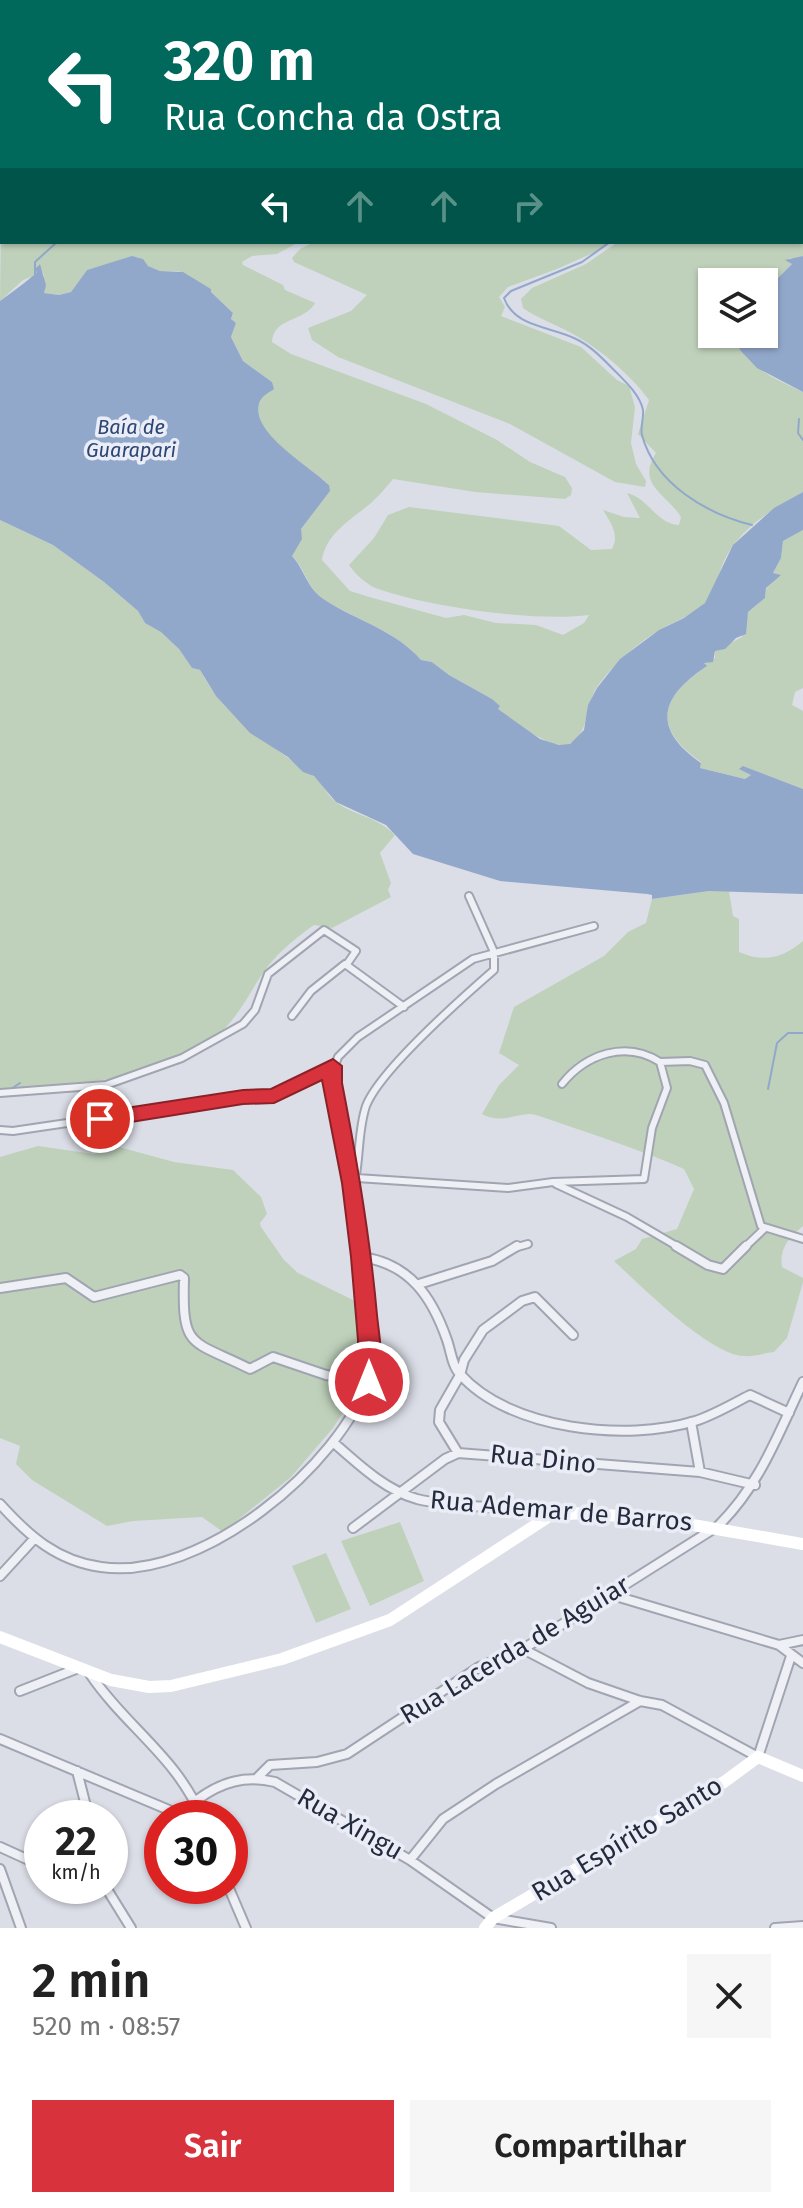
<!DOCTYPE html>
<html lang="pt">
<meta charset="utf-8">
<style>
:root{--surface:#fff;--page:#f6f6f6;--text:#222;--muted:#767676;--accent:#d8333d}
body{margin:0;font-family:"Fira Sans",sans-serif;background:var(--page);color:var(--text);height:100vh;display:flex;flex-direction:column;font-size:30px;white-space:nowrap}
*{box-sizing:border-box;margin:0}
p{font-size:26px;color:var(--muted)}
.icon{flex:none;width:44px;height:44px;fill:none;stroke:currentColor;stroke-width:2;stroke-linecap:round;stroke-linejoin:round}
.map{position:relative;height:1928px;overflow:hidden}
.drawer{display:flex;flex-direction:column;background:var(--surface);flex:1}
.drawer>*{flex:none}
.hud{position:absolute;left:0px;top:0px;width:804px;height:244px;box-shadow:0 2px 6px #0004;background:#00695c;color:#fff;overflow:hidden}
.fabs{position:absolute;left:698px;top:268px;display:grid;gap:16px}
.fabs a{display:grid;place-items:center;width:80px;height:80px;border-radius:0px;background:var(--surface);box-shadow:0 2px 6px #0004;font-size:40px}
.speed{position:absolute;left:24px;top:1800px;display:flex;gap:16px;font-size:40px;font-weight:700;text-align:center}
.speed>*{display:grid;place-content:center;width:104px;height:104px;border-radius:50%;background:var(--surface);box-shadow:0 2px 6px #0004;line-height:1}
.speed small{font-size:20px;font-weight:400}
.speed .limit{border:12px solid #d22;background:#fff;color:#111}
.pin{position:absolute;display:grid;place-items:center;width:68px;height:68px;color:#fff;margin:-34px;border:4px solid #fff;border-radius:50%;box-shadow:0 2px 8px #0007}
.me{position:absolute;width:88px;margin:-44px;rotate:0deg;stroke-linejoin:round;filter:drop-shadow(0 0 6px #0008)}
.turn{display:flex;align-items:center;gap:28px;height:168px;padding:0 32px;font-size:36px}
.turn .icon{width:104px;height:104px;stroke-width:2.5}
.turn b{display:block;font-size:56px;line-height:68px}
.lanes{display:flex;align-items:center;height:76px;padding:0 32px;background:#0003;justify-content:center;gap:40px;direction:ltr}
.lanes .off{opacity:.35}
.round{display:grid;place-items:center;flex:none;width:84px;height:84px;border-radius:0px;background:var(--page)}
.overview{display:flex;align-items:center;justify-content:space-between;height:136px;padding:0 32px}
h1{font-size:48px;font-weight:600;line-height:60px}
.cta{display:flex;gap:16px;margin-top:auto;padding:16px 32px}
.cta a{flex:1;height:92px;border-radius:0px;background:var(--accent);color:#fff;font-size:32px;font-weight:600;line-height:92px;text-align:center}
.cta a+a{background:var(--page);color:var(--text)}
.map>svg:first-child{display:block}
</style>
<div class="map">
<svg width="803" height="1928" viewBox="0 0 803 1928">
<rect width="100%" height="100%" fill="#dbdee7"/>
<!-- green -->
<path fill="#bfd1bb" d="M 145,0 L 803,0 L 803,182 L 802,2 L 142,2 Z
M 2,138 L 2,242 L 299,242 L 277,254 L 252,256 L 242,262 L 243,265 L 283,285 L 285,290 L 315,303 C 305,322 273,317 272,342 L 291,354 L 426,404 L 497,440 L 530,462 L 565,477 L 572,488 L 571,495 L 565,499 L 475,492 L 393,479 C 386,487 379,496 371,503 C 352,519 326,533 322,560 L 350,591 L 373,598 L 446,618 L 464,615 L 496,623 L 536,625 L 563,635 L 584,623 L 589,615 C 535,622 430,607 378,589 C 367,585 356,575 349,565 L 374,538 L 388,515 L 409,507 L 559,526 L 591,550 L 612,549 C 620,534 610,522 603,510 L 624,517 L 640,518 L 627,493 C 649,498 656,524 679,525 L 681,517 C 666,493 636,485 656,453 L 638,434 L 649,400 C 630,374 601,350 573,334 C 557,325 539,319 523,308 L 521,299 L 532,288 L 586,264 L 618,242 L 802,242 L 803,192 L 803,256 L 797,259 L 789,258 L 792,264 L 764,292 L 764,282 L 712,282 L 712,334 L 734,334 C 751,370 767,375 803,392 L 803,492 C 772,510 742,526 725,559 C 718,573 716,591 705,603 C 694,615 677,620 663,628 C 637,643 617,661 599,684 C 583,705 592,736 565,746 L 551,743 L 528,732 L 498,709 L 492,699 L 449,675 L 432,662 L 421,660 C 395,630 358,621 325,600 C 307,589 306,569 292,556 L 301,529 L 329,492 L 329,485 C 307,464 262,443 258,411 C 257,401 267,391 272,382 L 243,361 L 231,337 L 236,323 L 231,320 L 233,313 L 211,292 L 211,289 L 179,271 L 160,271 L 148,266 L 138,257 L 87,270 L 71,292 L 59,295 L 44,293 L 44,275 L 39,264 L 33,276 L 23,280 L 0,301 Z
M 314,242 L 610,242 L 602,249 L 557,269 L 508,287 L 499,297 L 505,307 L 501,316 L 581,347 L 617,380 L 629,386 L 635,407 L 631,443 L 636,464 L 646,481 L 645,487 L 615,482 L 510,424 L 338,357 L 312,340 L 308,328 L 351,311 L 367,295 L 294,262 L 292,258 L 300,249 Z
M 0,520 L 53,545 L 104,582 L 138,611 L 145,623 L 161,631 L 179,649 L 192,668 L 200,670 C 225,719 273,746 316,778 C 324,784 327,796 336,802 C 355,816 378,817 395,835 L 380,853 L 391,883 L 388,890 L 391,897 L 332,928 L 314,925 C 297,937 281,950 268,966 C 252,987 242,1012 222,1031 C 169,1080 68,1085 0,1092 Z
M 803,530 L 803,688 L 795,692 L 792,705 L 803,711 L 803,789 L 743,766 L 751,775 L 745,779 L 700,768 L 701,762 C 652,728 659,698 706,667 L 703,664 L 715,658 L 715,651 L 742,637 L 748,612 L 765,598 L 766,589 L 779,575 L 773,573 L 781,558 L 783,541 Z
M 709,891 L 729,891 L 733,916 L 739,919 L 739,952 C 764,963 783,958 803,941 L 803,1226 C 789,1238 779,1248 782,1267 L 803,1278 L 803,1282 L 787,1338 L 774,1352 C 764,1353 753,1357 743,1356 C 709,1354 640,1285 614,1261 L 636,1249 L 642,1239 L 677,1229 L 694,1189 L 684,1169 C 636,1148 586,1132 536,1115 C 520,1110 504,1126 482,1114 L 499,1085 L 519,1065 L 499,1053 L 514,1007 L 604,956 L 628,932 L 646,923 L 652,899 Z
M 38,1146 L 94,1154 L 119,1147 L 174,1162 L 233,1170 L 261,1197 L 267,1214 L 260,1223 L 261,1227 L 284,1260 L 298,1273 L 353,1300 L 362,1313 L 364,1379 L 333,1428 L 291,1477 L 223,1532 L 202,1517 L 133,1521 L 107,1526 L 32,1480 L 16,1464 L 20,1446 L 0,1438 L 0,1157 Z
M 400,1522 L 424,1581 L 370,1606 L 341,1541 Z
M 326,1553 L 351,1609 L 316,1623 L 292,1566 Z"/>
<!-- water -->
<path fill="#92a8cb" d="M 132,256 L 143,259 L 148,266 L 160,271 L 183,272 L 211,289 L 211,292 L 233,313 L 231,319 L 236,323 L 231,337 L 243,361 L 272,382 L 274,389 C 270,392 263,395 260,401 C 247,431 310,466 329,485 L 330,491 L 301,529 L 302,539 L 292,556 C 305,570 307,589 325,600 C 359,622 395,630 421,660 L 432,662 L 449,675 L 492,699 L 500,706 L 498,709 L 540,739 L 559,745 L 570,744 L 584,730 L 588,705 L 597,688 L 620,659 L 659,630 L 684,618 L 705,603 L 733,545 L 774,508 L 803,492 L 803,530 L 783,541 L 781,558 L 773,573 L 781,575 L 766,588 L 765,598 L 748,612 L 746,634 L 736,638 L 725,649 L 715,651 L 713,662 L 704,663 L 707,666 C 660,697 651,728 701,763 L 700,768 L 745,779 L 751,775 L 739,769 L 743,766 L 803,789 L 803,894 L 709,891 L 652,899 L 652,895 L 647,894 L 500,881 L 413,854 L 386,825 L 336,802 L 314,776 L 303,772 L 288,757 L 250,733 L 216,696 L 200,670 L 192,668 L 179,649 L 161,632 L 145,623 L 138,611 L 104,582 L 53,545 L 0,520 L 0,301 C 12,292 28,281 37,272 L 34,270 L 40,264 L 46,285 L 44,293 L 59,295 L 71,292 L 87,270 Z
M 803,256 L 803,392 L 757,368 L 740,350 L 734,334 L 764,334 L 764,292 L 792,264 L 785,260 Z"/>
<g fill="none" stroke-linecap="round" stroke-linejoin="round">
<!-- stream -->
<path stroke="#92a8cb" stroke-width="2" d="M 14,0 L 18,2
M 63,0 L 66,2
M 629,0 L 638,2
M 755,2 L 773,0
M 610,242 L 582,262 L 511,291 L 504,298 C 515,328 551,326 576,339 C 591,346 603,359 614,370 C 625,381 640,395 643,410 C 644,418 640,427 642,435 C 655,484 707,514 752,525
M 35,274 L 35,262 L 57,242
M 799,419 L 798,433 L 803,440
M 11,1089 L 20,1083
M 768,1089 L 777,1043 L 788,1033 L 803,1033"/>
<defs>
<path id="street-far1" d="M 292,1016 L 311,991 L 345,964 L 404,1007
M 660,1062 L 690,1061 L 705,1065 L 724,1103 L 761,1226 L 803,1239
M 0,1093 L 106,1085 L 182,1058 L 243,1024 L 255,1010 L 268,974 L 324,930 L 356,951 L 347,964
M 0,1130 L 13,1131 L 243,1097 L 274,1096 L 333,1066
M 357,1178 L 508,1188 L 553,1182 L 644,1179 L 652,1128 L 667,1088 L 660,1062 C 626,1040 586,1054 562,1084
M 355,1180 C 360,1156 358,1130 366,1106 C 380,1070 463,997 494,970 L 494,952 L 469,896
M 556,1184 L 627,1217 L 680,1248
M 359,1248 L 331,1077 L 338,1057 L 358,1037 L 473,959 L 594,926
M 514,1248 L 528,1244
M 744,1248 L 764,1229"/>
<path id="street" d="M 676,1246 L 708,1265 L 723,1269 L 746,1246
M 362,1257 C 410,1264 432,1297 447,1340 C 451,1351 452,1366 460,1374 C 509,1430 627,1442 695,1421 C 714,1415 732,1404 750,1395 L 789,1413
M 419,1284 L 492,1261 L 517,1246
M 0,1288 L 66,1278 L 94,1297 L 180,1275 L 184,1278 C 182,1350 190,1339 250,1369 L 273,1357 L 326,1375 L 369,1382
M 691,1422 L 700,1472
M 334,1443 C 358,1464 385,1490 417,1499 C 457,1509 504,1504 547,1515
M 458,1453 L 439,1422 L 440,1410 L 460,1375 L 464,1360 L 483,1330 L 522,1301 L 535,1297 L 573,1335
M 0,1504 C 29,1536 57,1561 101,1567 C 200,1582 341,1466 370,1376 L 359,1246
M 353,1528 L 445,1459 L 458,1453 L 700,1472 L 755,1485
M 0,1576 L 34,1539
M 609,1594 L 779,1645 L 803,1663
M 779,1645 L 803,1640
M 523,1649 L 588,1683 L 640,1701 L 662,1705 L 758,1757 L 791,1656
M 90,1674 C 126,1727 177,1757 202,1818
M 20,1691 L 76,1669
M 0,1739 L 188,1818
M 77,1771 L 89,1818
M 258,1777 L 270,1765 L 317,1762 L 347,1754 L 479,1667 L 523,1649 L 718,1526 C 760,1485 778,1434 803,1382
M 197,1800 C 221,1782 245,1775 275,1782 L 410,1860 L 493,1918 L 551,1928
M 0,1847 L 42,1866
M 410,1860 L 443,1819 L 496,1784 L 640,1701
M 0,1869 L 21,1928
M 105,1886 L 131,1928
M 228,1886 L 246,1928
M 775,1928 L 803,1926"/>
</defs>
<!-- street-far1 casing -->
<use href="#street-far1" stroke="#a0a5b1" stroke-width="10"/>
<!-- street casing -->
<use href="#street" stroke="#a0a5b1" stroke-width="12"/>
<!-- street-far1 -->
<use href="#street-far1" stroke="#eef0f5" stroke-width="6"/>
<!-- street -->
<use href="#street" stroke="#eef0f5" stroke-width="8"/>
<!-- secondary-far1 -->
<path stroke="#fff" stroke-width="5" d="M 0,134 L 2,130"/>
<!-- secondary -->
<path stroke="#fff" stroke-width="12" d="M 0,1637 L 111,1680 L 149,1687 L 171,1686 L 282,1659 L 390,1620 L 551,1515 L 584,1513 L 664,1520 L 803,1544
M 485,1928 L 493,1918 L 724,1782 L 758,1757 L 803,1776"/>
</g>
<!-- route -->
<path fill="#d8333d" stroke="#8c2128" stroke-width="2" d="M 333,1059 L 342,1066 L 342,1083 C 357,1160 370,1236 377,1315 C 379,1336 386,1369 376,1388 L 369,1391 L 361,1388 L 358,1382 L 358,1340 L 351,1257 L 342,1183 L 322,1080 L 274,1103 L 243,1104 L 100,1127 L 93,1125 L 90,1119 L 93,1114 L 100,1112 L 243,1090 L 271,1089 Z"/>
<g text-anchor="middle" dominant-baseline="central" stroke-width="7" stroke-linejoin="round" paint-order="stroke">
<!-- far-water labels -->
<g font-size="20" font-style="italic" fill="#2b4574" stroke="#eaedf5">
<text x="131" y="427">Baía de<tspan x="131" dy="23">Guarapari</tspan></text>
</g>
<!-- near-street labels -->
<g font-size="26" fill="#242b3e" stroke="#eaedf5">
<text transform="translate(543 1459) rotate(6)">Rua Dino</text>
<text transform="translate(561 1511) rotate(5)">Rua Ademar de Barros</text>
<text transform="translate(515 1650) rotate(-31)">Rua Lacerda de Aguiar</text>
<text transform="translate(350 1824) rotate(30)">Rua Xingu</text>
<text transform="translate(627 1839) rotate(-31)">Rua Espírito Santo</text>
</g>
</g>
</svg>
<div class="fabs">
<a><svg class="icon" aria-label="layers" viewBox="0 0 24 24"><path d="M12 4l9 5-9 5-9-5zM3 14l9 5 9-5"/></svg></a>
</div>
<div class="speed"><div>22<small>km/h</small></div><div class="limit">30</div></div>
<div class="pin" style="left:100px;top:1119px;background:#d93025"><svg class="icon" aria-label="arrive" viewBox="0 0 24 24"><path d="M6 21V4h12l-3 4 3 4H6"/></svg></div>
<svg class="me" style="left:369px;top:1382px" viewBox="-20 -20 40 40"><circle r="17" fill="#d8333d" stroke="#fff" stroke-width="3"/><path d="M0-11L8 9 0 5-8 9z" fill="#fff"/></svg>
<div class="hud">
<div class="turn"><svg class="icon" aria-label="left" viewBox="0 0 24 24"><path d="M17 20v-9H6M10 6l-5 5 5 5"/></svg><div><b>320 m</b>Rua Concha da Ostra</div></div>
<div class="lanes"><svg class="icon" aria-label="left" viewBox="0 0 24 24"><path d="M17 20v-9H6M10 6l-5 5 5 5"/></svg><svg class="icon off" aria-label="ahead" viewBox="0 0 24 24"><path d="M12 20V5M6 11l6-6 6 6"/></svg><svg class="icon off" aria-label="ahead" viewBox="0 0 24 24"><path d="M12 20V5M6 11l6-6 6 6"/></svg><svg class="icon off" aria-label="right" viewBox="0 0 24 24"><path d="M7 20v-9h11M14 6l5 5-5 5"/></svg></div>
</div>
</div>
<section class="drawer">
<div class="overview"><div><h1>2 min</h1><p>520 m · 08:57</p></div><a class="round"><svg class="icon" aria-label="close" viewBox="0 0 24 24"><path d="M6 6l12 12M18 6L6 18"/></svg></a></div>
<div class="cta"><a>Sair</a><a>Compartilhar</a></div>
</section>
